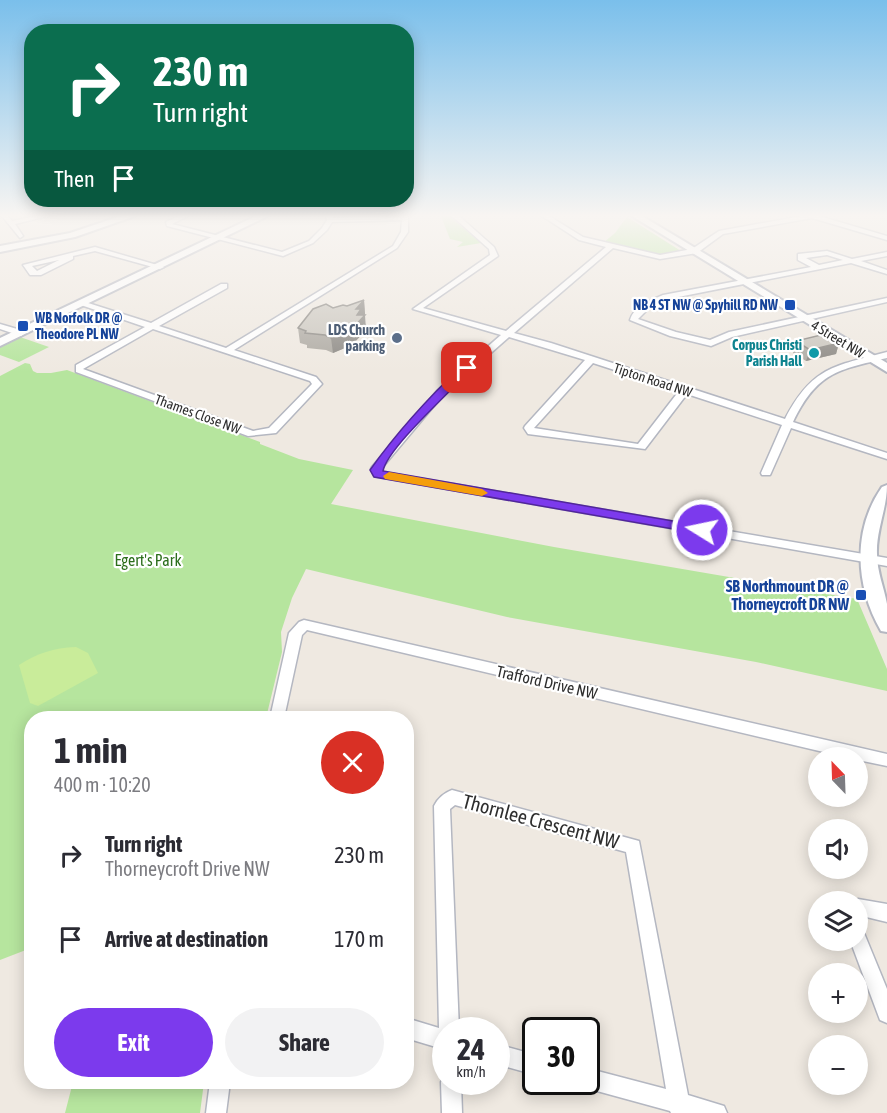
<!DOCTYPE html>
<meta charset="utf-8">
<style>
:root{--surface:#fff;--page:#f2f2f3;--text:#2b2b33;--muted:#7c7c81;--accent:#7c3aed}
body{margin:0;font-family:"Asap Condensed",sans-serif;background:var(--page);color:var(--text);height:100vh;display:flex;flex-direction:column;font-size:22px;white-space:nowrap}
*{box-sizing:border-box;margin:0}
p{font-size:20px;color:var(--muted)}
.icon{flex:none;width:33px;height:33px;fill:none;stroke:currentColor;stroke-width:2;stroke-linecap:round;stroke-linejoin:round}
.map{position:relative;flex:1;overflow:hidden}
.sheet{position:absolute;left:24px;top:711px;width:390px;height:378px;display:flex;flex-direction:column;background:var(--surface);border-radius:24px;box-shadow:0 3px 15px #0003}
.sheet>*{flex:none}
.banner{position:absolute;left:24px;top:24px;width:390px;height:183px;border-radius:24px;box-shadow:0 3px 15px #0003;background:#0b6e4f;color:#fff;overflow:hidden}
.needle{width:39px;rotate:337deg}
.fabs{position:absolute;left:808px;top:747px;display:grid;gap:12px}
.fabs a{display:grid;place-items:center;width:60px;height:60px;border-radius:50%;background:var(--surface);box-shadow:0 3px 15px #0003;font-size:30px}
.speed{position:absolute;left:432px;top:1017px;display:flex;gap:12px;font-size:30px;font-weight:700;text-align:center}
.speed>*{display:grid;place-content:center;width:78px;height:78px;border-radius:50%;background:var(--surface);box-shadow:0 3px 15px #0003;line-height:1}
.speed small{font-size:15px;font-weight:400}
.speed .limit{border:3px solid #111;border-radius:9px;background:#fff;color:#111}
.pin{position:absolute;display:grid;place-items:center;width:51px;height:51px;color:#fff;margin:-26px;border-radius:12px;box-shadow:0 3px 9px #0006}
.me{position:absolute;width:66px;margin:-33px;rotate:280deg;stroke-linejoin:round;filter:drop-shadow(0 0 4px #0008)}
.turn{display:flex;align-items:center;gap:21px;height:126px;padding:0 30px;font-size:27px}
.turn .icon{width:78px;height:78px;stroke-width:2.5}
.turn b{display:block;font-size:42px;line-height:51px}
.then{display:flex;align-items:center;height:57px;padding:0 30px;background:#0003;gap:12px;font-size:22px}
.round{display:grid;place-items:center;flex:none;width:63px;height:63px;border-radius:32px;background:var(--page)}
.head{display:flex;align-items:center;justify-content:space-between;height:102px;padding:0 30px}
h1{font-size:36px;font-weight:700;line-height:45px}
.action{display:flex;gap:12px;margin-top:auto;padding:12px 30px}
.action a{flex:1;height:69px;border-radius:36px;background:var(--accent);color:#fff;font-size:24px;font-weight:700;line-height:69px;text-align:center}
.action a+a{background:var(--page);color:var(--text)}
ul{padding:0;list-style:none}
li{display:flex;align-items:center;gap:18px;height:84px;padding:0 30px}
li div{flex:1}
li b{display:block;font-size:22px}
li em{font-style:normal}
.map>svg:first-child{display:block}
</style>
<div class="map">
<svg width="887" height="1113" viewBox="0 0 887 1113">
<rect width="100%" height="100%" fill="#efe9e1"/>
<!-- green -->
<path fill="#b6e59e" d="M 441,216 L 449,216 L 481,243 L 457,247 L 463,242 L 450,239 Z
M 627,217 L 681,251 L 658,255 L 603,243 L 615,233 Z
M 20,336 L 20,337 L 49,347 L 19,362 L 0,355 L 0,346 Z
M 25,363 L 30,364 L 33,371 L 37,373 L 51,373 L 67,370 L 260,442 L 260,444 L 299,459 L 353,470 L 331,504 L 554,547 L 857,599 L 887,669 L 887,691 L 756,662 L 507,617 L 306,569 L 292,598 L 281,632 L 282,652 L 266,718 L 32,718 L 31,948 L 0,960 L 0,376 Z
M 73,1082 L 204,1082 L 200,1113 L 65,1113 Z"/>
<!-- pitch -->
<path fill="#c9ec9a" d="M 76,647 L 88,653 L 98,673 L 38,706 L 30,703 L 19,665 C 38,653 53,648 76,647 Z"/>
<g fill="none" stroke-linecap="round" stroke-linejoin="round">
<defs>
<path id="street" d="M 2,216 L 8,216 L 12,221 L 36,216 L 48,216 L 15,224 L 23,236 L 20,238 Z
M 179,216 L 188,216 L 172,224 L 282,252 L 309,241 L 322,228 L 327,220 L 326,216 L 332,216 L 333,218 L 408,216 L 408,232 L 397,248 L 234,350 L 316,377 L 322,384 L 276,433 L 248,436 L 76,372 L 76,365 L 145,327 L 78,304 L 85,302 L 151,323 L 221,284 L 227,284 L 227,288 L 159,326 L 226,348 L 393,246 L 401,232 L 402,220 L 332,222 L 327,230 L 313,243 L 283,256 L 167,226 L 166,222 ZM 153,329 L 310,381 L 312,384 L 269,428 L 253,431 L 83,369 Z
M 452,216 L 459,216 L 494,247 L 498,256 L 423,308 L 506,331 L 606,247 L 579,240 L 542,216 L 549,216 L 583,237 L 660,255 L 692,249 L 719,231 L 802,216 L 819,216 L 887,236 L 887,240 L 812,218 L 723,234 L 697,253 L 660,259 L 613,248 L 514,333 L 551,343 L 785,419 C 812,367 834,366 887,352 L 887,358 C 838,370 817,372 793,422 L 887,453 L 887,459 L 791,428 L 771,473 L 770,475 L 762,475 L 761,473 L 782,425 L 687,394 L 645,449 L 528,434 L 524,428 L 525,426 L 585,360 L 509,337 L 443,395 L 381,469 L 382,472 L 887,558 L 887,566 L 374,476 L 371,469 L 372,467 L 437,391 L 501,335 L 413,309 L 490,255 L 489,249 ZM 593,363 L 679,391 L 638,444 L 534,428 Z
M 95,247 L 164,267 L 160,269 L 95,251 L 73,256 L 73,259 L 41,275 L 30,275 L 23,265 ZM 59,260 L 37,271 L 32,266 Z
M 827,251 L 852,259 L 887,252 L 887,256 L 861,261 L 887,270 L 887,274 L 851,263 L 668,299 L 651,306 L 638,319 L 676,332 L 710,340 L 729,332 L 887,298 L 887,302 L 732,337 L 711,346 L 670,336 L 630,320 C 634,306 651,300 663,295 L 811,267 L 798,260 L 798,254 ZM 827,255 L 843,260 L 819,265 L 806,258 Z
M 0,324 L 24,331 L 25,333 L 21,336 L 0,329 Z
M 304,620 L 887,754 L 887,766 L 858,760 L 858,758 L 849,758 L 307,630 L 302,635 L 284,718 L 270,718 L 289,633 L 299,622 Z
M 452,790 L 639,841 L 688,1095 L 724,1106 L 727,1113 L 671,1113 L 670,1111 L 586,1088 L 579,1085 L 577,1082 L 586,1082 L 586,1068 L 666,1089 L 626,852 L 455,805 L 450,809 L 459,1030 L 446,1030 L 446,1050 L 406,1038 L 406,1018 L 439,1028 L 434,806 C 438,798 444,793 452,790 Z
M 858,899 L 887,904 L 887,922 L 858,915 L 858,902 L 852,902 Z
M 858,930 L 864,933 L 887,989 L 887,1023 L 880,1020 L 850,940 L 858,940 Z
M 496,1044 L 536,1055 L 536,1075 L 496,1064 Z
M 446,1074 L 446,1082 L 461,1082 L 462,1113 L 442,1113 L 441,1082 Z
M 210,1082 L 230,1082 L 226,1113 L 206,1113 Z"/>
<path id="secondary" d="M 121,216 L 135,216 L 75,237 L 0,252 L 0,246 L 70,233 Z
M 256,216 L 268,216 L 0,346 L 0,338 Z
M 632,216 L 642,216 L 887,363 L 887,372 Z
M 887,485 C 887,509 876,530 877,554 C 877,572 884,587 887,604 C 887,613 887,623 887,632 L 881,631 C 855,586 852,530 882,487 Z"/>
</defs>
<!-- street casing -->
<use href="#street" stroke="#b4b7c1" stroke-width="3"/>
<!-- secondary casing -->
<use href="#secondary" stroke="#b4b7c1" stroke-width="4"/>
<!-- street -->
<use href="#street" fill="#fff" fill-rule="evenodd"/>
<!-- secondary -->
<use href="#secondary" fill="#fff" fill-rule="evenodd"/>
</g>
<!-- wall -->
<path fill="#afaba4" d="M 364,300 L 365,314 L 364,315 L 366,330 L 352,345 L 333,353 L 326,350 L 307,348 L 307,345 L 300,343 L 298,328 L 333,308 L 347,306 Z
M 796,341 L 839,343 L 836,354 L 806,361 L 793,353 Z"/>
<!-- shaded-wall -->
<path fill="#8e8b86" d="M 364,300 L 365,314 L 362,319 L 365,315 L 366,330 L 352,345 L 333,353 L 331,338 Z
M 839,343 L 836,354 L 806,361 L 810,350 Z"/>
<!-- building -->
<path fill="#cbc7bf" stroke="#8e8b86" stroke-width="1.5" d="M 364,300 L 356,309 L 361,309 L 357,315 L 365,315 L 351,330 L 331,338 L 325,335 L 305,333 L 306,331 L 298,328 L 313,309 L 326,304 L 333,308 L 343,305 L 347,306 Z
M 825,334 L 839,343 L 810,350 L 796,341 Z"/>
<!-- sky -->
<linearGradient id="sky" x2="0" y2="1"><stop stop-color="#7abfeb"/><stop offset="0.58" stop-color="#f8f5f2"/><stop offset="1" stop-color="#f8f5f2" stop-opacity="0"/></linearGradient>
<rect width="887" height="372" fill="url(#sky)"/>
<!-- route -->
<path fill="#7c3aed" stroke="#51269a" stroke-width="1.5" d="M 463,365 L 472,368 C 453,390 388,447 383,471 L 702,526 L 709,530 L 707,533 L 702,534 L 374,477 L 370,470 C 397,432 429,397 463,365 Z"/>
<!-- slow -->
<path fill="#f59e0b" d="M 389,472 L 482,489 L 488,493 L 482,496 L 385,479 L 383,476 Z"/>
<!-- markers -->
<g fill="#1a4fb4" stroke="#fff" stroke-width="2">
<rect x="784" y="299" width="12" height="12" rx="3"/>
<rect x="17" y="320" width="12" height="12" rx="3"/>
<rect x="855" y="589" width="12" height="12" rx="3"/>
</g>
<circle fill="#5c6f8a" stroke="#fff" stroke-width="2" cx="397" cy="338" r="6"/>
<circle fill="#0f9aa8" stroke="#fff" stroke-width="2" cx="814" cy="353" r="6"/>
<g text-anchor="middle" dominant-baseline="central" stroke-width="4.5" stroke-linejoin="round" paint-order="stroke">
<!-- far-transit labels -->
<g font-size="14" font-weight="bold" fill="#164399" stroke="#fff" text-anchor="end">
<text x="778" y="305">NB 4 ST NW @ Spyhill RD NW</text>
<text x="35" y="318" text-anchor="start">WB Norfolk DR @<tspan x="35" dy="16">Theodore PL NW</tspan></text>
</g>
<!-- far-service labels -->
<g font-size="14" font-weight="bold" fill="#4e5e75" stroke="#fff" text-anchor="end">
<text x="385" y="330">LDS Church<tspan x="385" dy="16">parking</tspan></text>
</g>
<!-- far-street labels -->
<g font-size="14" fill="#2e2e2e" stroke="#fff">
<text transform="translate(838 339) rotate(31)">4 Street NW</text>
<text transform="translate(653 380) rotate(18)">Tipton Road NW</text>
<text transform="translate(198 414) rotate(20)">Thames Close NW</text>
</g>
<!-- far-culture labels -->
<g font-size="14" font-weight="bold" fill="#0d838f" stroke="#fff" text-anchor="end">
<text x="802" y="345">Corpus Christi<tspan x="802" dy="16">Parish Hall</tspan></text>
</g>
<!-- park labels -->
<g font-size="16" fill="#2c6e1b" stroke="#fff">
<text x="148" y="560">Egert's Park</text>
</g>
<!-- transit labels -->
<g font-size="16" font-weight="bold" fill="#164399" stroke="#fff" text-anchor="end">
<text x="849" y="586">SB Northmount DR @<tspan x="849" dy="18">Thorneycroft DR NW</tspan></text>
</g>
<!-- street labels -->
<g font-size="16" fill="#2e2e2e" stroke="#fff">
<text transform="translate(547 682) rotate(13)">Trafford Drive NW</text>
</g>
<!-- near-street labels -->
<g font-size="20" fill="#2e2e2e" stroke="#fff">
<text transform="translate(541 821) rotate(15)">Thornlee Crescent NW</text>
</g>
</g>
</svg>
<div class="fabs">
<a><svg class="needle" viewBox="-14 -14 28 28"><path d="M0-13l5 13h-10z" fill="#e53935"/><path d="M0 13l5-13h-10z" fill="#7c7c81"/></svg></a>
<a><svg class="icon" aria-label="sound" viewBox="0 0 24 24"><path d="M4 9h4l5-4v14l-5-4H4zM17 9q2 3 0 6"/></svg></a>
<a><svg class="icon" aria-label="layers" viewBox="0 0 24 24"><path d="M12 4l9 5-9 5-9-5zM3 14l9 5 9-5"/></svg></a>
<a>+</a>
<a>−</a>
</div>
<div class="speed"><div>24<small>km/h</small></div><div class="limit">30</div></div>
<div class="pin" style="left:467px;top:368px;background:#d93025"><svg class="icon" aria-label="arrive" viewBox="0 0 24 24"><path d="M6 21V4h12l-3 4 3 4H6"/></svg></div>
<svg class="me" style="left:702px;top:530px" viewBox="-20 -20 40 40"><circle r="17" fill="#7c3aed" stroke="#fff" stroke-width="3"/><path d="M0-11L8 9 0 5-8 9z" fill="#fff"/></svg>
<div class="banner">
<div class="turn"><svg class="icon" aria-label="right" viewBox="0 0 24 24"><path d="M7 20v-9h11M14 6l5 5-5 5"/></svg><div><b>230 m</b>Turn right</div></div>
<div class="then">Then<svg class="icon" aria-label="arrive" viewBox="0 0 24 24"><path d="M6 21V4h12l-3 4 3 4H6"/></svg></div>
</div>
<section class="sheet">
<div class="head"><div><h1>1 min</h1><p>400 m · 10:20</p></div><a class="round" style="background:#d93025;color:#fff"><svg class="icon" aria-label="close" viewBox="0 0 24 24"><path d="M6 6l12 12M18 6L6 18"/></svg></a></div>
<ul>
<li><svg class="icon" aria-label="right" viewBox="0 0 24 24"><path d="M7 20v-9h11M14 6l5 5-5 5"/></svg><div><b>Turn right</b><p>Thorneycroft Drive NW</p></div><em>230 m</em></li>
<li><svg class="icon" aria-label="arrive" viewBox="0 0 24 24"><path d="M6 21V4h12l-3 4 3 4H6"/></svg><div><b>Arrive at destination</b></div><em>170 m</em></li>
</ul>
<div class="action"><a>Exit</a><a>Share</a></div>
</section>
</div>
